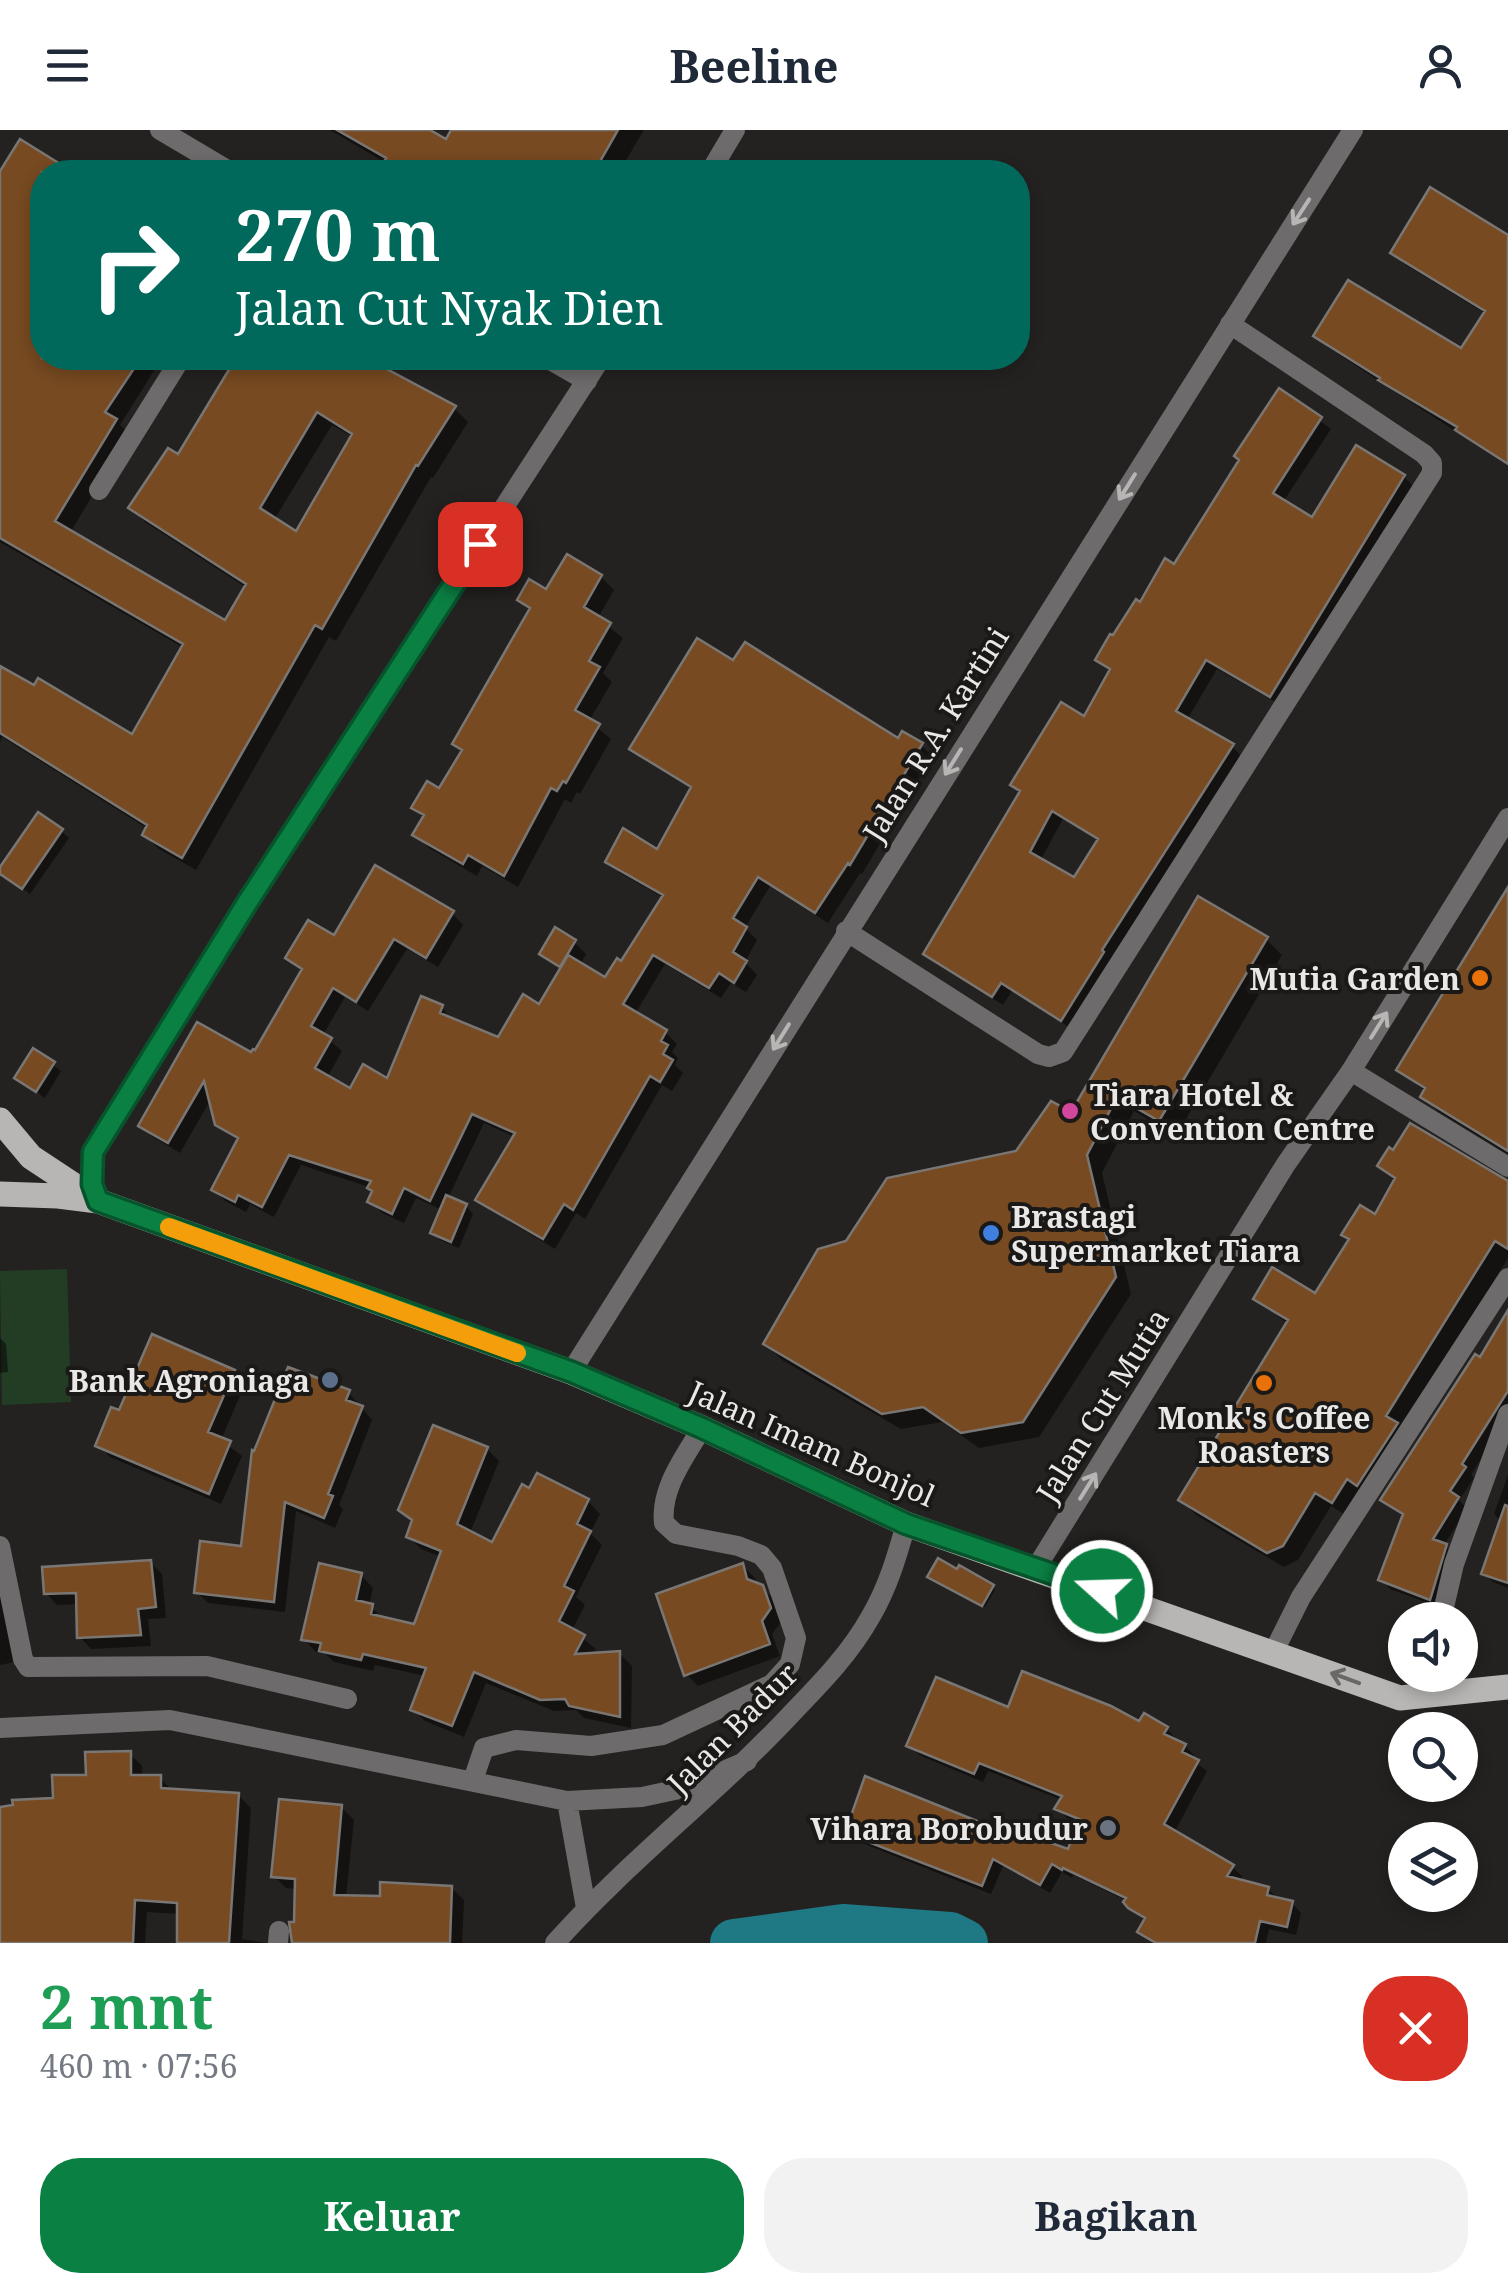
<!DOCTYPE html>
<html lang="id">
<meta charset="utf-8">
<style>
:root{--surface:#fff;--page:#f2f2f3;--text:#1f2937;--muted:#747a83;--accent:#0b8043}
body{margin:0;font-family:"Noto Serif",serif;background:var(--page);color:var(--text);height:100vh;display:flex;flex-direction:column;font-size:38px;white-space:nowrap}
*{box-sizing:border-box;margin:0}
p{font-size:32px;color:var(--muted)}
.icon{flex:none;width:55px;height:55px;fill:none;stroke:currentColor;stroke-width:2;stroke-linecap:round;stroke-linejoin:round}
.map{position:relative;height:1813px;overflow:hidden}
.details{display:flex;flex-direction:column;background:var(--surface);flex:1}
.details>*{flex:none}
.hud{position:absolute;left:30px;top:30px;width:1000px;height:210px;border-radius:40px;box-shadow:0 5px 15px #0003;background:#00695c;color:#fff;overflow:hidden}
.controls{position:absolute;left:1388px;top:1472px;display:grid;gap:20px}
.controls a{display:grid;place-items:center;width:90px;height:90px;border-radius:50%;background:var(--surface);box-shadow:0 5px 15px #0003;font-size:50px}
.pin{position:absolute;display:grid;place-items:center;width:85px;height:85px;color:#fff;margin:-42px;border-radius:20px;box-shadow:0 5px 15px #0006}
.me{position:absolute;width:110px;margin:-55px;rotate:290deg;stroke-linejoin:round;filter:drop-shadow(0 0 8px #0008)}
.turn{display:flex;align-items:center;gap:35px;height:210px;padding:0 40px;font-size:45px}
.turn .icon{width:130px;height:130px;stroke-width:2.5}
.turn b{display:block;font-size:70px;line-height:85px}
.round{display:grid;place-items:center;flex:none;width:105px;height:105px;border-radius:40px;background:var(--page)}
.overview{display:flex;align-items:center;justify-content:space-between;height:170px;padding:0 40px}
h1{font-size:60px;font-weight:700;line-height:75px;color:#1e9e55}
.cta{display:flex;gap:20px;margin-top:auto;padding:20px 40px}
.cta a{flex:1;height:115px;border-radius:40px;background:var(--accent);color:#fff;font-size:40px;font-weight:700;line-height:115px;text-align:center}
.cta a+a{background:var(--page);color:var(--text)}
header{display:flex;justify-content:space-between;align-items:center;height:130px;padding:0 40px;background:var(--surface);font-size:45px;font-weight:700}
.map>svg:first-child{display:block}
</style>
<header><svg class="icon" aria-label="menu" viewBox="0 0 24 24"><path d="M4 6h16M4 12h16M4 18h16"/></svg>Beeline<svg class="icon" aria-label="person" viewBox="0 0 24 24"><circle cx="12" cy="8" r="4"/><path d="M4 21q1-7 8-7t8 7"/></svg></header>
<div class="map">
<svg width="1508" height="1813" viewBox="0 0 1508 1813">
<rect width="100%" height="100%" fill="#242220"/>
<!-- green -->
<path fill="#233d24" d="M 67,1139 L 71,1272 L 2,1275 L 0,1141 Z"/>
<!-- shadow -->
<path fill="#0007" fill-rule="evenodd" d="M 330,0 L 425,0 L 447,12 L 454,0 L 644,0 L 619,42 L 388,42 L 383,38 L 386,33 Z
M 21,13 L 68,42 L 42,42 L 42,228 L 162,228 L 120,295 L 129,304 L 70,403 L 226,493 L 247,458 L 145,392 L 132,378 L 179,328 L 235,235 L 228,228 L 373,228 L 384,239 L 454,278 L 468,292 L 433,348 L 431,347 L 336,511 L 329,507 L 196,740 L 159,719 L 145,705 L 148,699 L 2,607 L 0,612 L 0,538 L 132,608 L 184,518 L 0,412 L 0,45 ZM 332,295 L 353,307 L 297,405 L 274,390 Z
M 1508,108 L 1508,336 L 1329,218 L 1316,205 L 1462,221 L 1486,184 L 1406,135 L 1393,122 Z
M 1279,262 L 1331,299 L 1283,372 L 1312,390 L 1404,347 L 1414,357 L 1281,575 L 1217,539 L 1187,590 L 1232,616 L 1242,627 L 1072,899 L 1012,861 L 1003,875 L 936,834 L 926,824 L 1022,663 L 1013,655 L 1085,590 L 1111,542 L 1098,530 L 1175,437 ZM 1063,689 L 1099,711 L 1075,751 L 1040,731 Z
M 601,447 L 614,460 L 598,488 L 623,508 L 603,543 L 612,552 L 589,591 L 611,609 L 580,664 L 577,662 L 571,673 L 565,669 L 518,757 L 482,736 L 477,746 L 429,718 L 416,705 L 425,688 L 414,677 L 440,662 L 463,622 L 455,613 L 532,481 L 520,470 Z
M 734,534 L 899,612 L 921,615 L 932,626 L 862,744 L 860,743 L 828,793 L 770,756 L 745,798 L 757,810 L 745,832 L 757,845 L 746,862 L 731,853 L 721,868 L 665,834 L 635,884 L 665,902 L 677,914 L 672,922 L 678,928 L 675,935 L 683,943 L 672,961 L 662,955 L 585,1089 L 576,1083 L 555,1119 L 490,1080 L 478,1069 L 515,1007 L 484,993 L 448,1068 L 466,1076 L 473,1084 L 459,1118 L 440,1110 L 433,1102 L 442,1080 L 416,1068 L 404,1093 L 382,1083 L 370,1071 L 375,1062 L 369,1057 L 301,1035 L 274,1087 L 250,1074 L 246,1082 L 225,1071 L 214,1059 L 239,1011 L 218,993 L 211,969 L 180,1023 L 153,1007 L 141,996 L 198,895 L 251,926 L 256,923 L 304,842 L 288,828 L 334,809 L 452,783 L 463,795 L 438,837 L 407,819 L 368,881 L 345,867 L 323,905 L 342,921 L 327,948 L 351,961 L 388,951 L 442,877 L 452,891 L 499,911 L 540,877 L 562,840 L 543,824 L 574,812 L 586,824 L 580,835 L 606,850 L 622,834 L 664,768 L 620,743 L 608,732 L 658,722 L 693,660 L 644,630 L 632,618 Z
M 61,701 L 69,708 L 30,764 L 0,741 Z
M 1508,762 L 1508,1024 L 1438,981 L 1423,966 L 1426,962 L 1399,940 Z
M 1266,809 L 1282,825 L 1176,1006 L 1134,981 L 1102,1043 L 1131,1164 L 1039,1307 L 979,1318 L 942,1292 L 901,1299 L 782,1230 L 766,1214 L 848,1114 L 1017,1023 L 1072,985 Z
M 34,921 L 61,941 L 45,968 L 17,948 Z
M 1380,1036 L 1508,1052 L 1508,1128 L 1347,1386 L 1331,1376 L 1298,1430 L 1284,1437 L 1196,1385 L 1181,1370 L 1288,1194 L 1256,1169 L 1316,1167 L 1376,1087 L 1396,1052 Z
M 1508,1185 L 1508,1285 L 1471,1345 L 1474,1348 L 1459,1370 L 1467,1379 L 1444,1415 L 1455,1426 L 1439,1477 L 1390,1459 L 1381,1449 L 1404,1386 L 1384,1370 L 1481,1231 Z
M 0,1208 L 6,1214 L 8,1242 L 0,1243 Z
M 233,1242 L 245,1254 L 221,1310 L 242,1326 L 221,1374 L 110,1327 L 98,1315 L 120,1283 Z
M 349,1263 L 372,1290 L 339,1375 L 343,1379 L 335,1398 L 296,1381 L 285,1482 L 208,1473 L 197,1462 L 243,1418 Z
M 487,1319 L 499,1331 L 470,1403 L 494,1415 L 588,1371 L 600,1384 L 590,1403 L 602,1415 L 576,1467 L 585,1475 L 572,1500 L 596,1519 L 592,1525 L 619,1523 L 632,1536 L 631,1598 L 584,1588 L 576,1580 L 554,1581 L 486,1553 L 464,1607 L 425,1591 L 412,1579 L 426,1546 L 375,1535 L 373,1541 L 334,1532 L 325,1523 L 316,1522 L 304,1509 L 361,1445 L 373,1458 L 369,1476 L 384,1488 L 415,1497 L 441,1427 L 421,1419 L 409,1407 L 414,1392 L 401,1379 Z
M 1508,1345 L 1508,1458 L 1493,1452 L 1483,1443 L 1502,1392 L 1494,1384 Z
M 150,1432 L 162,1444 L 166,1488 L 148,1489 L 151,1516 L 91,1519 L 80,1507 L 78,1474 L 57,1475 L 46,1463 Z
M 743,1436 L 755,1448 L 756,1455 L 775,1470 L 782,1491 L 772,1504 L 780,1526 L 698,1556 L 686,1544 Z
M 0,1442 L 19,1531 L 0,1535 Z
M 933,1449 L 992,1457 L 995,1460 L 985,1477 Z
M 1009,1581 L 1140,1594 L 1144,1586 L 1167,1599 L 1176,1609 L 1175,1612 L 1185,1616 L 1194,1625 L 1192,1630 L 1207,1641 L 1174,1703 L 1232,1737 L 1242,1746 L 1239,1752 L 1268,1759 L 1279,1770 L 1292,1773 L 1301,1783 L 1296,1805 L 1269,1799 L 1266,1813 L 1153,1813 L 1140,1801 L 1146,1791 L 1127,1771 L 1073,1745 L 1072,1748 L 1062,1742 L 1050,1763 L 1003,1736 L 991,1764 L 857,1711 L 848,1702 L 1013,1708 L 1069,1722 L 1080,1694 L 1067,1688 L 1057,1678 L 1062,1670 L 988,1641 L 983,1652 L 919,1625 L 909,1615 Z
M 130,1624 L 142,1636 L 142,1648 L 160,1648 L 173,1661 L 238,1665 L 251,1678 L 242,1809 L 266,1813 L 179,1813 L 179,1784 L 147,1782 L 145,1813 L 0,1813 L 0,1680 L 55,1670 Z
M 341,1677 L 354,1690 L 346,1767 L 382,1768 L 451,1758 L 464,1770 L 462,1813 L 293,1813 L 297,1759 L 286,1758 L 274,1746 Z"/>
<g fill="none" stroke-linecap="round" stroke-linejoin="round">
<!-- river -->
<path stroke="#1e7984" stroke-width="48" d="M 734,1813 L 843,1798 L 950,1806 L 964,1813"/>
</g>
<!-- building -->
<path fill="#774a21" stroke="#797674" stroke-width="2.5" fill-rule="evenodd" d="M 337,0 L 430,0 L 446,9 L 451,0 L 618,0 L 594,42 L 378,42 L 386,28 Z
M 20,9 L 73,42 L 42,42 L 42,228 L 141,228 L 105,282 L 117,289 L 55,391 L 225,490 L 246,454 L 128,378 L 168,318 L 178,324 L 236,228 L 366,228 L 456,276 L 418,336 L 416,335 L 322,499 L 315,495 L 182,728 L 142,705 L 147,695 L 0,603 L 0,536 L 34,555 L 38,548 L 132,604 L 183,514 L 0,408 L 0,41 ZM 317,282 L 352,304 L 296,401 L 260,378 Z
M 1430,57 L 1508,105 L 1508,334 L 1455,300 L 1457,297 L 1378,250 L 1380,248 L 1313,206 L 1348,150 L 1461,218 L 1485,181 L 1390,123 Z
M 1279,258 L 1322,287 L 1273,363 L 1312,387 L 1356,315 L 1405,345 L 1270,567 L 1206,530 L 1176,581 L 1234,614 L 1102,820 L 1104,822 L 1061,891 L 1001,853 L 992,867 L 923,824 L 1020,661 L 1010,655 L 1061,572 L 1084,586 L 1110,539 L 1095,530 L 1110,504 L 1113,505 L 1136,469 L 1140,472 L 1165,428 L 1174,434 L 1239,330 L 1234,326 ZM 1052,681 L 1098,709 L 1074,747 L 1030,722 Z
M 567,424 L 602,445 L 584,477 L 611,493 L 589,531 L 600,537 L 575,580 L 600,594 L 566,653 L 563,651 L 557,661 L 551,658 L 504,746 L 468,725 L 463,734 L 412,705 L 424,685 L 411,678 L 427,651 L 439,658 L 462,620 L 452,614 L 530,478 L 517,470 L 529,449 L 546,459 Z
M 697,508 L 733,530 L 745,512 L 898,608 L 902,601 L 923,613 L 850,735 L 848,733 L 815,783 L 758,747 L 733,788 L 747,797 L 733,822 L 747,831 L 734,853 L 719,843 L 709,858 L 653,825 L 623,874 L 667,900 L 661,911 L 668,915 L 663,924 L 673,930 L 660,952 L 650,946 L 573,1080 L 564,1074 L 543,1109 L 475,1070 L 515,1003 L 472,984 L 430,1071 L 404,1058 L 392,1084 L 367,1072 L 372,1061 L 367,1058 L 371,1051 L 289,1025 L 262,1077 L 238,1065 L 235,1072 L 211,1060 L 238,1008 L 215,995 L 204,951 L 168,1013 L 138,996 L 197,892 L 251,922 L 253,919 L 255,920 L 302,839 L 285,828 L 308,790 L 334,805 L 375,735 L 454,781 L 426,828 L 394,809 L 356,872 L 333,858 L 311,896 L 332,908 L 315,938 L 350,958 L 363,934 L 387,948 L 421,866 L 443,875 L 440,883 L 498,907 L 523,864 L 539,874 L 568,825 L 605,847 L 617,828 L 621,831 L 663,765 L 605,732 L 623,698 L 657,719 L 691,657 L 629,619 Z
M 38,682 L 63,699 L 22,759 L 0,744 L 0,737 Z
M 1508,757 L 1508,1021 L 1420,967 L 1425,958 L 1396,940 Z
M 1198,766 L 1268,807 L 1159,991 L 1117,967 L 1087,1025 L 1116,1147 L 1023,1292 L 961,1303 L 923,1277 L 882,1284 L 763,1214 L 818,1119 L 846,1111 L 887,1048 L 1016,1021 L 1051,971 L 1071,982 Z
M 555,797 L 576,810 L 560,837 L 539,824 Z
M 33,918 L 55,932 L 36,962 L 14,948 Z
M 1410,993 L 1508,1051 L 1508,1119 L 1495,1111 L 1386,1286 L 1398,1293 L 1357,1356 L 1347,1349 L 1332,1373 L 1315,1363 L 1283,1416 L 1267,1423 L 1178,1370 L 1288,1190 L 1253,1169 L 1272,1137 L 1315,1163 L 1349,1109 L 1341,1105 L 1360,1075 L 1375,1084 L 1395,1048 L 1377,1036 L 1389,1017 L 1393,1020 Z
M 446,1065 L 467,1074 L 451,1112 L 430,1103 Z
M 1508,1180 L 1508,1261 L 1462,1334 L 1466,1337 L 1450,1361 L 1459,1367 L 1433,1409 L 1447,1414 L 1430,1470 L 1378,1450 L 1403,1384 L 1380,1370 L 1475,1224 L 1480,1227 Z
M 152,1204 L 235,1240 L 208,1302 L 231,1311 L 209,1364 L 95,1316 L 111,1277 L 119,1280 Z
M 288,1237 L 350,1260 L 346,1270 L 363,1276 L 328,1364 L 333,1366 L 324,1388 L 285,1372 L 274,1472 L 194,1463 L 200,1411 L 241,1416 L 252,1320 L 254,1321 Z
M 433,1295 L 488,1317 L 457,1394 L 492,1412 L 522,1354 L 529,1358 L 537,1343 L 589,1369 L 577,1394 L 591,1401 L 564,1456 L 574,1461 L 559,1491 L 585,1505 L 575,1524 L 620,1521 L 620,1587 L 569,1576 L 565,1569 L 540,1570 L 474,1542 L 452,1596 L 410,1580 L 426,1538 L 363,1524 L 361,1530 L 319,1521 L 321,1513 L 301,1510 L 319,1433 L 362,1443 L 356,1470 L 373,1474 L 371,1484 L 414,1494 L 441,1421 L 406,1407 L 412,1390 L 398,1380 Z
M 1505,1375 L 1508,1376 L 1508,1453 L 1481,1444 Z
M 938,1428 L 957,1439 L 959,1435 L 994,1455 L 982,1476 L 927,1447 Z
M 151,1430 L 156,1477 L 138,1479 L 141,1505 L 77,1508 L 76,1463 L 44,1464 L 42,1437 Z
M 743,1433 L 747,1449 L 763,1455 L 771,1478 L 762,1491 L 770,1514 L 684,1546 L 656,1464 Z
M 1022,1541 L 1111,1576 L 1139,1591 L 1144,1583 L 1168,1597 L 1164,1604 L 1186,1614 L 1182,1622 L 1199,1630 L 1164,1694 L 1234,1735 L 1227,1746 L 1269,1757 L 1267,1765 L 1293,1771 L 1287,1797 L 1260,1791 L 1255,1813 L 1156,1813 L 1137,1802 L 1145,1788 L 1128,1778 L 1123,1772 L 1126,1768 L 1063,1738 L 1062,1740 L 1052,1734 L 1040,1755 L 993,1729 L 982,1756 L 845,1703 L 865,1646 L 1012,1705 L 1014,1700 L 1068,1719 L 1079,1689 L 1054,1679 L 1062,1666 L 979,1633 L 974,1644 L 906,1616 L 936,1547 L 1008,1577 Z
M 131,1621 L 131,1645 L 161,1645 L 161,1658 L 239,1663 L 229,1813 L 177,1813 L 177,1773 L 135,1770 L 133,1813 L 0,1813 L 0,1677 L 13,1675 L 12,1670 L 53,1668 L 52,1645 L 86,1645 L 85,1622 Z
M 279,1669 L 342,1675 L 334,1765 L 380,1766 L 380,1752 L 452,1756 L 450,1813 L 292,1813 L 289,1792 L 294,1792 L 295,1749 L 271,1747 Z"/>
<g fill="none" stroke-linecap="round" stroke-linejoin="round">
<!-- minor -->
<path stroke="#6d6b6b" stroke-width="20" d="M 160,0 L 231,42
M 547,228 L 587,251
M 99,360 L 181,228
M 846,801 L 1038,924 L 1049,927 L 1063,922 L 1432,343 L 1432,333 L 1424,324 L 1230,194
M 1351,941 L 1508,1037
M 0,1416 L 23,1529 L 28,1537 L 207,1536 L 347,1569
M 1036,1438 L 1286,1034 L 1351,941 L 1508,688
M 1441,1490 L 1454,1434 L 1508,1284
M 1274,1521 L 1301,1467 L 1508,1148
M 0,1598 L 170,1590 L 567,1671 L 642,1667 L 684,1658 L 747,1631
M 473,1650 L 484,1618 L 516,1610 L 591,1616 L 663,1605 L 772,1554 L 790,1534 L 796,1508 L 772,1438 L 761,1425 L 738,1416 L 676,1404 L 664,1393 C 660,1359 685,1326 702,1298
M 567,1671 L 586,1778
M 278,1813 L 279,1801
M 555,1813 C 629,1730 719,1662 795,1580 C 823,1551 851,1522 871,1486 C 888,1457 897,1426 906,1394"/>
<!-- tertiary -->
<path stroke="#6d6b6b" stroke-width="20" d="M 710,42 L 735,0
M 98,1071 L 92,1054 L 93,1021 L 247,773 L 601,228
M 571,1242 L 1353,0"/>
<!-- primary -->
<path stroke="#b8b6b4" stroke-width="25" d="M 0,990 L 31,1027 L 90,1066
M 0,1064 L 58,1066 L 98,1071 L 571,1242 L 702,1298 L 906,1394 L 1400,1568 L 1508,1557"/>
</g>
<!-- one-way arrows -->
<defs><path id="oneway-shaft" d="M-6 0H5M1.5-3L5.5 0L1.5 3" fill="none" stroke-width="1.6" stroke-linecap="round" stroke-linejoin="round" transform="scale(2.5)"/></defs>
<g stroke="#b8b6b5">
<use href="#oneway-shaft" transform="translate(1301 82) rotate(123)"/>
<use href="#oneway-shaft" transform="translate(1127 357) rotate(122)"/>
<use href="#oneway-shaft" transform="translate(953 632) rotate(122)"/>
<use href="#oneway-shaft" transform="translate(1379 895) rotate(-58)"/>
<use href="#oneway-shaft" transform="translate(781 907) rotate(122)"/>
<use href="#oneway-shaft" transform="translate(1088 1356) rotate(-58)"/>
</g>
<use stroke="#6a6866" href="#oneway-shaft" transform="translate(1345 1548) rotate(-160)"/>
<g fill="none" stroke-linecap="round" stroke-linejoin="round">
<defs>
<path id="route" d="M 480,414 L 247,773 L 93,1022 L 92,1054 L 98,1071 L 572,1242 L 702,1298 L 906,1394 L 1102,1461"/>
</defs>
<!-- route casing -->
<use href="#route" stroke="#07532c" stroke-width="25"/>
<!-- route -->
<use href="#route" stroke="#0b8043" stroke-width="18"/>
<!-- slow -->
<path stroke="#f59e0b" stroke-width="18" d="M 169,1097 L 517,1223"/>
</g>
<!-- markers -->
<g fill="#e8710a" stroke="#1b1917" stroke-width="4">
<circle cx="1480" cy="848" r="10"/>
<circle cx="1264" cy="1253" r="10"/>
</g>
<circle fill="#d1479c" stroke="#1b1917" stroke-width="4" cx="1070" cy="981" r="10"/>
<circle fill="#3f7fe0" stroke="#1b1917" stroke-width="4" cx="991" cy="1103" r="10"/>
<circle fill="#5c6f8a" stroke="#1b1917" stroke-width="4" cx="330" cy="1250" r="10"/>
<circle fill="#6b7280" stroke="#1b1917" stroke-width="4" cx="1108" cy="1698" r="10"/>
<g text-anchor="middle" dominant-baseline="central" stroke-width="8" stroke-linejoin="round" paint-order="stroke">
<!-- street labels -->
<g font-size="30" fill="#eae8e7" stroke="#1b1917">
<text transform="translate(935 604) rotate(-58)">Jalan R.A. Kartini</text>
<text transform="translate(1102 1275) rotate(-58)">Jalan Cut Mutia</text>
<text transform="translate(812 1313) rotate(24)">Jalan Imam Bonjol</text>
<text transform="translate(732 1598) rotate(-45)">Jalan Badur</text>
</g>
<!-- poi labels -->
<g font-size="30" font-weight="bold" fill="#eae8e7" stroke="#1b1917" text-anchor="end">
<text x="1460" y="848">Mutia Garden</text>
<text x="1090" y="964" text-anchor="start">Tiara Hotel &amp;<tspan x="1090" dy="34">Convention Centre</tspan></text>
<text x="1011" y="1086" text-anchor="start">Brastagi<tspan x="1011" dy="34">Supermarket Tiara</tspan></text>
<text x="310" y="1250">Bank Agroniaga</text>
<text x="1264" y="1287" text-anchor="middle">Monk's Coffee<tspan x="1264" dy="34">Roasters</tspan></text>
<text x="1088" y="1698">Vihara Borobudur</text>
</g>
</g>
</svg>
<div class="controls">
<a><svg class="icon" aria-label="sound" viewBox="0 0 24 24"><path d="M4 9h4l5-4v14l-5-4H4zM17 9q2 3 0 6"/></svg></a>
<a><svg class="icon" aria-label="search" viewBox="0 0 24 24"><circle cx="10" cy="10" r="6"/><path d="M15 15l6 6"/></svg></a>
<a><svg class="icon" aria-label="layers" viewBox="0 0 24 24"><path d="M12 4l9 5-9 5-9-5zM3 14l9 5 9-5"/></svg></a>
</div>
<div class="pin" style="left:480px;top:414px;background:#d93025"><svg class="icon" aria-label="arrive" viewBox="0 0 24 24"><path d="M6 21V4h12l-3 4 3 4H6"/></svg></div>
<svg class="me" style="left:1102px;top:1461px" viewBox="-20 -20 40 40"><circle r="17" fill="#0b8043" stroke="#fff" stroke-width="3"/><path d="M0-11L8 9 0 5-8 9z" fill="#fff"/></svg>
<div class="hud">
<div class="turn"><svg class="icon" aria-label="right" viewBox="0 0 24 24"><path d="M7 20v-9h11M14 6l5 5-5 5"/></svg><div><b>270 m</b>Jalan Cut Nyak Dien</div></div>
</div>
</div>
<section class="details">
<div class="overview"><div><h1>2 mnt</h1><p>460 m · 07:56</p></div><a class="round" style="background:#d93025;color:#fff"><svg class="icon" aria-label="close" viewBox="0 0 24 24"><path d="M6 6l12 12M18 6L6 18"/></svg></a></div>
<div class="cta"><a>Keluar</a><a>Bagikan</a></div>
</section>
